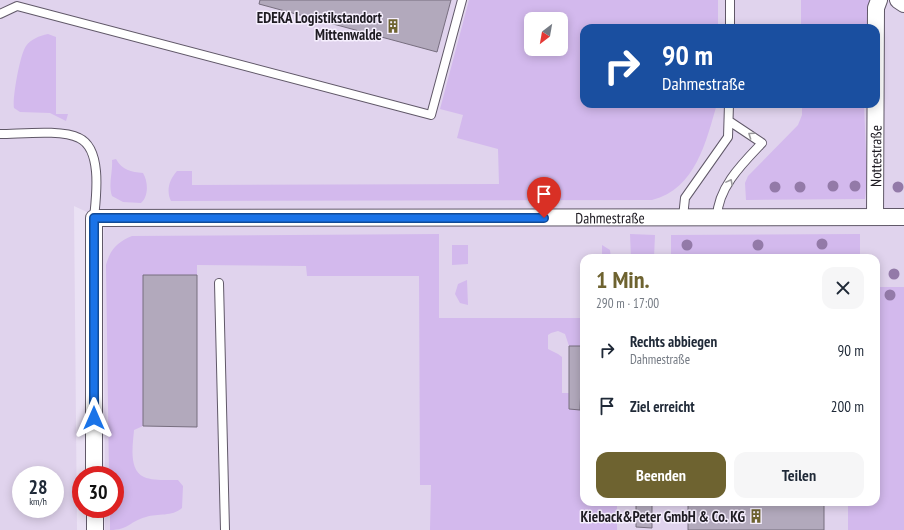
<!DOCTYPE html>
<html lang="de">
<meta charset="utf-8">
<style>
:root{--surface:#fff;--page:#f6f6f7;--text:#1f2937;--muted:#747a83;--accent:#6e6330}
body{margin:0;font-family:"PT Sans Narrow",sans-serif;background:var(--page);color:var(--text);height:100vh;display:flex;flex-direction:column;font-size:15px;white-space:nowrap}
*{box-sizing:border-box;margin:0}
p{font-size:13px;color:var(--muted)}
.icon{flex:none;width:22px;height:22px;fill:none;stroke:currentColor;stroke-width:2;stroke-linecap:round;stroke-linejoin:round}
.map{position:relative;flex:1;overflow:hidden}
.panel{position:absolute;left:580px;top:254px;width:300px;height:252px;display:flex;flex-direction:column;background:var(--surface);border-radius:12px;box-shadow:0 2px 10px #0003}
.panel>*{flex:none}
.guide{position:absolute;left:580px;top:24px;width:300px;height:84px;border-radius:12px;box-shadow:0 2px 10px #0003;background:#1a4fa0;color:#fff;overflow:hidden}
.needle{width:26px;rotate:211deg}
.controls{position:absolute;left:524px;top:12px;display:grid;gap:8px}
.controls a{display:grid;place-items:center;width:44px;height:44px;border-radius:8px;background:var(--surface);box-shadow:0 2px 10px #0003;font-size:20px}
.speed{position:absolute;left:12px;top:466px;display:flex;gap:8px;font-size:20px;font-weight:700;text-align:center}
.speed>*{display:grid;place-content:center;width:52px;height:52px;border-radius:50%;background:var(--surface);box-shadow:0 2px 10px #0003;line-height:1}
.speed small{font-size:10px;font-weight:400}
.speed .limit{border:6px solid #d22;background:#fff;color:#111}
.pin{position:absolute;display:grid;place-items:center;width:34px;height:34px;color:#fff;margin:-41px -17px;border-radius:50% 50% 50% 0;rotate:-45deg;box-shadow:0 0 4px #0007}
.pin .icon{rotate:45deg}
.me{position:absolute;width:44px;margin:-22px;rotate:0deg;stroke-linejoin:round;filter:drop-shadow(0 0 3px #0008)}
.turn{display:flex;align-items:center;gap:14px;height:84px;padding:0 16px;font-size:18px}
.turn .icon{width:52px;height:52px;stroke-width:2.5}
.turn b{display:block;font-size:28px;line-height:34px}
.round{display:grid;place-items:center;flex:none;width:42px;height:42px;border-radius:12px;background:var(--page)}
.headline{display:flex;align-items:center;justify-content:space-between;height:68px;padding:0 16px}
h1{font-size:24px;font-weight:700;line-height:30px;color:var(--accent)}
.primary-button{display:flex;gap:8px;margin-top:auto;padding:8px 16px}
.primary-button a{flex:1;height:46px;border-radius:12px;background:var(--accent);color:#fff;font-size:16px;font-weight:700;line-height:46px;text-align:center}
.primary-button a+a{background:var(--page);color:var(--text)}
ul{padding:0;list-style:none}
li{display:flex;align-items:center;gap:12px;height:56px;padding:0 16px}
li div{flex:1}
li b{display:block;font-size:15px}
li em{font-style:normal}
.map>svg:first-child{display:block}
</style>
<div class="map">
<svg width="904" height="530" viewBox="0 0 904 530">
<rect width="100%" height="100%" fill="#eae1f4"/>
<!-- built -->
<path fill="#e0d3ed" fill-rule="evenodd" d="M 0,0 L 888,0 L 904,10 L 904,530 L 105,530 L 105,509 L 115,509 L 115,475 L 105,475 L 103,264 L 104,220 L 74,206 L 77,530 L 0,530 ZM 531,19 L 561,19 L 561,49 L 531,49 ZM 584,28 L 876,28 L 876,104 L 584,104 ZM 584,258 L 876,258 L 876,502 L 584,502 ZM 21,475 L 55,475 L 55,509 L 21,509 Z"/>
<!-- green -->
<path fill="#d3b9ed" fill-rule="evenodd" d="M 469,0 L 718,0 L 718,28 L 584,28 L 584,104 L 717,104 C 706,141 696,189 652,200 L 171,201 C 166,191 169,180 177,171 L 192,171 L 192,185 L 499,184 L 498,149 L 457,138 L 463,115 L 440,109 ZM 531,19 L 561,19 L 561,49 L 531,49 Z
M 801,0 L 871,0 L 870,28 L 801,28 Z
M 48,34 L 56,37 L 56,114 L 68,114 L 66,121 L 50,113 L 20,112 L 14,108 C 12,99 20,54 26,46 C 31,39 39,36 48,34 Z
M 802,104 L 864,104 L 867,179 L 865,199 L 746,200 L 745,183 L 748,176 L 798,125 L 802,115 Z
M 116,159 C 122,170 131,172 143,173 C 148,181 149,196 141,203 L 123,202 L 112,196 C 108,184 113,172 112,160 Z
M 439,234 L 439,318 L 584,318 L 584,346 L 569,346 L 565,334 L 558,331 L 551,333 L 548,335 L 548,349 L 558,354 L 562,357 L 562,393 L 584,393 L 584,502 L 617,502 L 617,530 L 430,530 L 431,485 L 420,485 L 419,276 L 307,276 L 306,266 L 197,265 L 197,275 L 143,275 L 143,426 L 134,430 C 133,444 128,470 144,477 C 153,481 168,480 178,480 L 183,486 L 182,508 C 172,517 158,513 146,517 C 130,521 129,530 110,530 L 110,509 L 115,509 L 115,475 L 109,475 L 106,265 C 110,250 117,242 132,236 Z
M 630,234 L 655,235 L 654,258 L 631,258 Z
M 860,234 L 860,258 L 671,258 L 671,235 Z
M 452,245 L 468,245 L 468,264 L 452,265 Z
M 602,245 L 610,250 L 611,258 L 602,258 Z
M 467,280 L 468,305 L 460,303 L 455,294 L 458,284 Z
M 876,287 L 904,287 L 904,530 L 848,530 L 848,502 L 876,502 Z"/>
<!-- building -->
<path fill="#b2a9bc" stroke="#776e7f" d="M 260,0 L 451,0 L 437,52 L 259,4 Z
M 143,275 L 197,275 L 197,427 L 143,426 Z
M 569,346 L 584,346 L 584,386 L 581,386 L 580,410 L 569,409 Z
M 636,502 L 652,502 L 652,528 L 636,527 Z
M 688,502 L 824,502 L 824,530 L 688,530 Z"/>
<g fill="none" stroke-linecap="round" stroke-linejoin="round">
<defs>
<path id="lane" d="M 0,14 L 17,6 L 431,115 L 462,0
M 730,28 L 730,0
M 0,134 C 20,134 62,129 79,138 C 103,149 96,198 94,218
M 683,217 L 685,198 L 728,137 L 729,104
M 717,217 C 718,187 743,163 762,143 L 729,121
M 219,283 L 225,530"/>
<g id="street">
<path d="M 898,0 L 904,4"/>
<path id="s1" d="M 875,217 L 876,8 L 879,0"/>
<path id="s2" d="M 94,475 L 94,218 L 904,217"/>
<path d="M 95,509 L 95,530"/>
</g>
</defs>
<!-- lane casing -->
<use href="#lane" stroke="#605868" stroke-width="10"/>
<!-- street casing -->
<use href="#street" stroke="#605868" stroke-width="18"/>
<!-- lane -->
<use href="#lane" stroke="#fff" stroke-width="8"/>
<!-- street -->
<use href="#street" stroke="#fff" stroke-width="16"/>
</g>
<!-- trees -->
<g fill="#937aa8">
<circle cx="833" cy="186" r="5.5"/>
<circle cx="855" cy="186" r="5.5"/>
<circle cx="775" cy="187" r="5.5"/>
<circle cx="800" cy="187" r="5.5"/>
<circle cx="898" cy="187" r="5.5"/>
<circle cx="822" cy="244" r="5.5"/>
<circle cx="687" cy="245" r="5.5"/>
<circle cx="758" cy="245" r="5.5"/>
<circle cx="894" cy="274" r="5.5"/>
<circle cx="890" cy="295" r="5.5"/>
</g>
<!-- one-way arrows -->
<defs><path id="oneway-chevron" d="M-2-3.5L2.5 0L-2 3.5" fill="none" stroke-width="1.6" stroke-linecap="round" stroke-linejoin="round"/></defs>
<g stroke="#9a999c">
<use href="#oneway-chevron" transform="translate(751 135) rotate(-145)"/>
<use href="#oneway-chevron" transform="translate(730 182) rotate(-62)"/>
</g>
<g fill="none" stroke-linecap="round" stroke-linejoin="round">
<defs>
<path id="route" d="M 94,418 L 94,218 L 544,218"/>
</defs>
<!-- route casing -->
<use href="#route" stroke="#114b97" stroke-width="10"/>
<!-- route -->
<use href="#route" stroke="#1a73e8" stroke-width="7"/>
</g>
<!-- icons -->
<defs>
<symbol id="building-bare" viewBox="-9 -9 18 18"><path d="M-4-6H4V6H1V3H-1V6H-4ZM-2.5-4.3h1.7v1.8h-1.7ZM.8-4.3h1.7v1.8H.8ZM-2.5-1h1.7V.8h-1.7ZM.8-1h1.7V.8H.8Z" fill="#6e6330" stroke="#f6effe" stroke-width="2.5" paint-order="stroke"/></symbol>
</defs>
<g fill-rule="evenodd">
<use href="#building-bare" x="383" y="16" width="20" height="20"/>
<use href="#building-bare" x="746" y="506" width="20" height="20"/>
</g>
<g text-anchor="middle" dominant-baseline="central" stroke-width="3" stroke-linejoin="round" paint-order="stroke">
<!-- poi labels -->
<g font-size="15" font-weight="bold" fill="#1f1c23" stroke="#f6effe" text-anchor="end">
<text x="382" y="17">EDEKA Logistikstandort<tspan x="382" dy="17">Mittenwalde</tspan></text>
<text x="745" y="516">Kieback&amp;Peter GmbH &amp; Co. KG</text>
</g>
<!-- street labels -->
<g font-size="15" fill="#1f1c23" stroke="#f6effe">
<text stroke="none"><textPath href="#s1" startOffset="61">Nottestraße</textPath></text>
<text stroke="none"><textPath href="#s2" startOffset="773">Dahmestraße</textPath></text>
</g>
</g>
</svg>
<div class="controls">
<a><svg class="needle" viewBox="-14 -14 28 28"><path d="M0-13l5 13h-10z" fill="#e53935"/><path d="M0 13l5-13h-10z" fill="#747a83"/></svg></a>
</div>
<div class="speed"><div>28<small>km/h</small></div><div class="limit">30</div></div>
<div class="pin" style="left:544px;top:218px;background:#d93025"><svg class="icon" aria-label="arrive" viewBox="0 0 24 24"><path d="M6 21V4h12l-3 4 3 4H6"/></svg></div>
<svg class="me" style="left:94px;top:418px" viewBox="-20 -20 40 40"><path d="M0-17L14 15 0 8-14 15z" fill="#1a73e8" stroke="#fff" stroke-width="4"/></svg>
<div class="guide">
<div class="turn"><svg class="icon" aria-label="right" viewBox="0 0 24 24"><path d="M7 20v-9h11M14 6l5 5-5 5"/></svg><div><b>90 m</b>Dahmestraße</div></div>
</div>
<section class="panel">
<div class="headline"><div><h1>1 Min.</h1><p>290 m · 17:00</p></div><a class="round"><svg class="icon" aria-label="close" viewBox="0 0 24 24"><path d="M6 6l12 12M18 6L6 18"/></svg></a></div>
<ul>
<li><svg class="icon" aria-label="right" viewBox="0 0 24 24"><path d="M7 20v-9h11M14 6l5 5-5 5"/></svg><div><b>Rechts abbiegen</b><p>Dahmestraße</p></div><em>90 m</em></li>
<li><svg class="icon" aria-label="arrive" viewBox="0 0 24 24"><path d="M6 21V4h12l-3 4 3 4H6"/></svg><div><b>Ziel erreicht</b></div><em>200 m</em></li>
</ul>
<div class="primary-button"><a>Beenden</a><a>Teilen</a></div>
</section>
</div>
